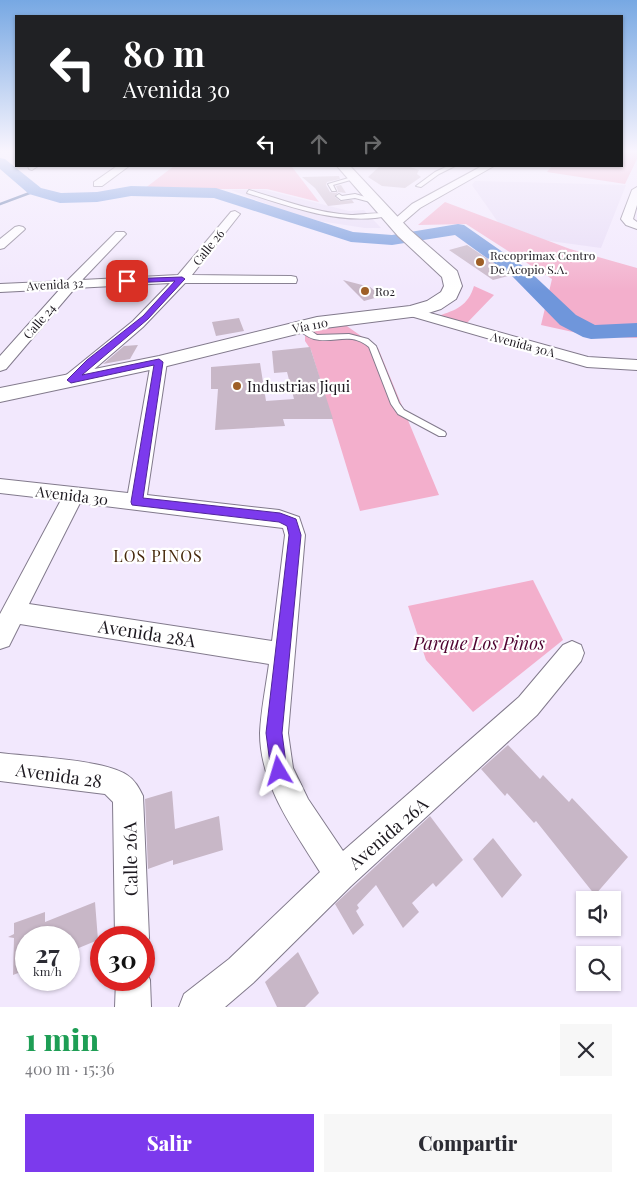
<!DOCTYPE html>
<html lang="es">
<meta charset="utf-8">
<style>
:root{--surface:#fff;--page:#f7f7f7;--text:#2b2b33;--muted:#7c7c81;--accent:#7c3aed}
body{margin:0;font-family:"Playfair Display",serif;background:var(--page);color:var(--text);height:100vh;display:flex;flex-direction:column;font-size:19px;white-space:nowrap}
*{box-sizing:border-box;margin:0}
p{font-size:16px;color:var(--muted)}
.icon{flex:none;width:28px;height:28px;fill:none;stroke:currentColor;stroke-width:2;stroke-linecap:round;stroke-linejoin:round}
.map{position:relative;height:1007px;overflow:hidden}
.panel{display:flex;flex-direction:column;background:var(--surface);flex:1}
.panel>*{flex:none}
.top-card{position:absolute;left:15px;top:15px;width:608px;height:152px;border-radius:0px;box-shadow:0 1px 4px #0004;background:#202124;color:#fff;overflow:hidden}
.buttons{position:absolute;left:576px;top:891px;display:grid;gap:10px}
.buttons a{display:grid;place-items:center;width:45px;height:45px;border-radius:0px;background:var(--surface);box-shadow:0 1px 4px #0004;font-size:25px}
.speed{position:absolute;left:15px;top:926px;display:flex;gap:10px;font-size:25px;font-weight:700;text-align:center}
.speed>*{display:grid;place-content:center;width:65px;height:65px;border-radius:50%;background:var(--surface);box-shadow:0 1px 4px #0004;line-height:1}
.speed small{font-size:12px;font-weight:400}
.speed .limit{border:8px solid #d22;background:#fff;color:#111}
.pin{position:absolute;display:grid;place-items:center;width:42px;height:42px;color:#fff;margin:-21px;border-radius:10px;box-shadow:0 2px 8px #0006}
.me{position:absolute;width:55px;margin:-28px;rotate:353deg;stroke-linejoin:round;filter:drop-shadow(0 0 4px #0008)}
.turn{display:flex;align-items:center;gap:18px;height:105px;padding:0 25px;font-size:22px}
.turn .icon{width:65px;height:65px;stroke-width:2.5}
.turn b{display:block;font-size:35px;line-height:42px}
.lanes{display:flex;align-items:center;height:48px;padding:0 25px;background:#0003;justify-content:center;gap:25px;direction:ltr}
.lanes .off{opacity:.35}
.round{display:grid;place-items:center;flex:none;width:52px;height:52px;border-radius:0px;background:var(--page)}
.headline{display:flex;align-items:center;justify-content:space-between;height:85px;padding:0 25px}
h1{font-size:30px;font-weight:800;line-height:38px;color:#1e9e55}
.cta{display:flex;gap:10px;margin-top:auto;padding:10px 25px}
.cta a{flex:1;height:58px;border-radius:0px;background:var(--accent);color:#fff;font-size:20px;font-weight:800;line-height:58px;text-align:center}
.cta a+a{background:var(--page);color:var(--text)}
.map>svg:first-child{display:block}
</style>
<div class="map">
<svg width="637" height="1007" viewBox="0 0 637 1007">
<rect width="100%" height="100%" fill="#f2e8fd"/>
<!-- built -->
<path fill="#e7dbf6" d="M 475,181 L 626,185 L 601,248 L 507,235 L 472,185 Z
M 231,190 L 265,190 L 349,211 L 364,210 L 381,228 L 365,228 L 319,221 L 290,213 Z"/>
<!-- green -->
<path fill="#f3afcc" d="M 621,150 L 637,150 L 637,159 L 625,184 L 547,172 L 552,166 L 621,166 Z
M 174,166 L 292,167 L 319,202 L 267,189 L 144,189 Z
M 445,202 L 570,249 L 637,268 L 637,338 L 591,336 L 541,325 L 552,279 L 466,224 L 418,225 Z
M 474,286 L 494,295 L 465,325 L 438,316 C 456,310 468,306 474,286 Z
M 344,324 L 378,348 L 439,495 L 360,511 L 311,350 L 305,341 L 305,333 Z
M 533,580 L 563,640 L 473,712 L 426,660 L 408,606 Z"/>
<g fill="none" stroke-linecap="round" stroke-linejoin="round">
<!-- stream -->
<path stroke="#5670a3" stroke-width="2.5" d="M 0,204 L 35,191"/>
<!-- river -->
<path fill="#6f96db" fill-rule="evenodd" d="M 0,158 L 5,159 L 41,188 L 61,193 L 97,192 L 131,186 L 216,188 L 353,232 L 392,235 L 458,224 L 464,225 L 527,269 L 576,315 L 595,325 L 637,323 L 637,337 L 591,339 L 583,337 L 560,325 L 513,277 L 455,235 L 392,245 L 351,242 L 214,198 L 131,196 L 97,202 L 60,203 L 29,194 L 0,169 Z"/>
</g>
<!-- building -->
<path fill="#c8b7c7" d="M 380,166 L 407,166 L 419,170 L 417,174 L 421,177 L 405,188 L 382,186 L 368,177 Z
M 339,176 L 340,179 L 327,182 L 326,185 L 330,192 L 336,193 L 338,191 L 336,186 L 341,185 L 346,193 L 338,192 L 335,197 L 340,201 L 352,200 L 354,203 L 328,206 L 315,188 L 302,177 Z
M 467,245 L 512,275 L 493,280 L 449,250 Z
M 343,280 L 370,287 L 382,296 L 364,301 Z
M 239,318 L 244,331 L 216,336 L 212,322 Z
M 138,345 L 130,359 L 103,364 L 124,346 Z
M 310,347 L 333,419 L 283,419 L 285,426 L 215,430 L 218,389 L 211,389 L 211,367 L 260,363 L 266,401 L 294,399 L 287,372 L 274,373 L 272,351 Z
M 508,745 L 540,779 L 543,775 L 569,802 L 572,798 L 628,857 L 595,895 L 536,821 L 534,823 L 507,793 L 505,796 L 481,769 Z
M 172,791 L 175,829 L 219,816 L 223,850 L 173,865 L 173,860 L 148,869 L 145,799 Z
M 430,816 L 463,860 L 436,887 L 433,883 L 412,903 L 419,912 L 403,928 L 376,885 L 357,905 L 359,908 L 356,911 L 364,925 L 353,935 L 335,904 Z
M 493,838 L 522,875 L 502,898 L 473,859 Z
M 95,902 L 98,940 L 69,952 L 69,938 L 26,938 L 26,970 L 13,975 L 14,938 L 8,937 L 14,934 L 14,923 L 45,912 L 45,922 Z
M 298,952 L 319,993 L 305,1007 L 277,1007 L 265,982 Z"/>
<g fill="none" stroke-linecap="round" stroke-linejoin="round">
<defs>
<path id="lane" d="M 448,166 L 455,166 L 439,174 L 421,187 L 416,186 L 435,172 Z
M 352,177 L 354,179 L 333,185 L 336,191 L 332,191 L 328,184 Z
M 249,190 C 283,200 316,213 351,215 C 361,215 382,211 390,215 C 385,217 380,217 375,218 C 331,222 288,206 247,193 Z
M 355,194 L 376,200 L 377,201 L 374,203 L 355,198 L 341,200 L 336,196 L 339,194 L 342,196 Z
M 297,325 L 303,325 L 317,335 L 349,334 L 368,339 L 376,346 L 399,403 L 404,410 L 445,432 L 446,434 L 445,436 L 439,436 L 398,414 L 391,404 L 369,347 C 350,331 335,344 314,339 C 307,337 303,333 297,329 Z"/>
<path id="street" d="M 28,166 L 38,166 L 32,170 L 29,169 Z
M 117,166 L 129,166 L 102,186 L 94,186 L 94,182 Z
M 482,166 L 494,166 L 420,208 L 399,226 L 395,227 L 389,224 L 412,204 Z
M 637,187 L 637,205 L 633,219 L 637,222 L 637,229 L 626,225 L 621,219 L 632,190 Z
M 235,211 L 240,214 L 192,275 L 291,276 L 296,277 L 297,280 L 296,283 L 185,283 L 143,327 L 77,384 L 65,384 L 63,380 L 65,376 L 133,321 L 170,283 L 75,288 L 6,369 L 0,371 L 0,356 L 60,289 L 0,292 L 0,284 L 67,281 L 116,232 L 124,232 L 126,234 L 124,236 L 82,280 L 178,275 L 231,212 Z
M 19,226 L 23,227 L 25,229 L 23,231 L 4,248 L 0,249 L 0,239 L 15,227 Z
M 412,308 L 588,357 L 637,360 L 637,370 L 587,367 L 407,315 L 405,312 Z
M 159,357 L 164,359 L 167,362 L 147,495 L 279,510 L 299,517 L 305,535 L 288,733 L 293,768 L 308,799 L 343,851 L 519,697 L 563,645 L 572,641 L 581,645 L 584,653 L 581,661 L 537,715 L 351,886 L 253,983 L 225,1007 L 179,1007 L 184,994 L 229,959 L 320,872 C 294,830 260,785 260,733 C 261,710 266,686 269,664 L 20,624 L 9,646 L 0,649 L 0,614 L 61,500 L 0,493 L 0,479 L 128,493 L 151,362 L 154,359 ZM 80,503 L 283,528 L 285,535 L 272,641 L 29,604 Z
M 0,753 C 31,757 102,759 127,775 C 135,780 139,788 143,796 L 149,938 L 144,950 L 144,938 L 115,938 L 113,802 L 105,794 L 0,781 Z
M 144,967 L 150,980 L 151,1007 L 115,1007 L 116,980 L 144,980 Z"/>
<path id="secondary" d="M 337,166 L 350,166 L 410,230 L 457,271 L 462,286 L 456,299 L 441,309 L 419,316 L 317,329 L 159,368 L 0,402 L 0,388 L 159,356 L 317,317 L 410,306 L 427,301 L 441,292 L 444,286 L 442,277 L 398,236 Z"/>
</defs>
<!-- lane casing -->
<use href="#lane" stroke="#827a8c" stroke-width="2"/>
<!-- street casing -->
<use href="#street" stroke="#827a8c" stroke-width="2"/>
<!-- secondary casing -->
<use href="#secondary" stroke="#827a8c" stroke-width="2"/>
<!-- lane -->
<use href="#lane" fill="#fff" fill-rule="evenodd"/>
<!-- street -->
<use href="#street" fill="#fff" fill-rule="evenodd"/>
<!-- secondary -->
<use href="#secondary" fill="#fff" fill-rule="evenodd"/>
</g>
<!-- sky -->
<linearGradient id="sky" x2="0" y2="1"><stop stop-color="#77a8e3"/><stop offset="0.52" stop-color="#f9f5fe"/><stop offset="1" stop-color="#f9f5fe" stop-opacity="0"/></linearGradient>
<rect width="637" height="291" fill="url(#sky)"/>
<!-- route -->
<path fill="#7c3aed" stroke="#51269a" d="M 182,277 L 185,279 L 184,280 L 148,319 L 82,375 L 159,359 L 163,362 L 143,498 L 280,513 L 296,519 L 301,535 L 282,733 L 287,771 L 285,777 L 279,779 L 273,777 L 271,771 L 266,733 L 289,535 L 287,526 L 279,522 L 132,505 L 131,502 L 154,365 L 71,383 L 67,380 L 87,360 L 143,316 L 175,281 L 127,283 L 124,283 L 124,279 Z"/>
<!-- markers -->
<g fill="#9e5f26" stroke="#fff" stroke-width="2">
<circle cx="480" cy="262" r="5"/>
<circle cx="365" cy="291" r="5"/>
<circle cx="237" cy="386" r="5"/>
</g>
<g text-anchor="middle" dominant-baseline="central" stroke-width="4.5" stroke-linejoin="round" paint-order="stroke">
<!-- far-street labels -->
<g font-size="12" fill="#1c181f" stroke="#fff">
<text transform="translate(208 247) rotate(-51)">Calle 26</text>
<text transform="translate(55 284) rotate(-3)">Avenida 32</text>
<text transform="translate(39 321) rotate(-49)">Calle 24</text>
<text transform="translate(310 325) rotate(-11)">Vía 110</text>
<text transform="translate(523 344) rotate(15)">Avenida 30A</text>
</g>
<!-- far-poi labels -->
<g font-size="12" fill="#1c181f" stroke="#fff" text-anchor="start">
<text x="490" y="255">Recoprimax Centro<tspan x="490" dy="14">De Acopio S.A.</tspan></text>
<text x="375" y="291">Ro2</text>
</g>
<!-- poi labels -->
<g font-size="15" fill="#1c181f" stroke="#fff" text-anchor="start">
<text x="247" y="386">Industrias Jiqui</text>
</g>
<!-- street labels -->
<g font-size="15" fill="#1c181f" stroke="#fff">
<text transform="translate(72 495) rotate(7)">Avenida 30</text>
</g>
<!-- neighbourhood labels -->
<g font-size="16" letter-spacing="1" fill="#45270b" stroke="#fff">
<text x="158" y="555">LOS PINOS</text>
</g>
<!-- near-street labels -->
<g font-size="18" fill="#1c181f" stroke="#fff">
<text transform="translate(147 633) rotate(9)">Avenida 28A</text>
<text transform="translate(59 775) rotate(8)">Avenida 28</text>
<text transform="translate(388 833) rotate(-41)">Avenida 26A</text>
<text transform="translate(130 859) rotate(-91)">Calle 26A</text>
</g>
<!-- near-park labels -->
<g font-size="18" font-style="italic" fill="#500431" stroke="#fff">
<text x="479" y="643">Parque Los Pinos</text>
</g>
</g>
</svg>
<div class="buttons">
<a><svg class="icon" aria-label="sound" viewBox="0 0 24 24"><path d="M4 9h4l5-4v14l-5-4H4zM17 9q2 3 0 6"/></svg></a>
<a><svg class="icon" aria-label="search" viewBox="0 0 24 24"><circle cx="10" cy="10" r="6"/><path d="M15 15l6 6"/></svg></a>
</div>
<div class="speed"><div>27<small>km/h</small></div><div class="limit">30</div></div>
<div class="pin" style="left:127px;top:281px;background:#d93025"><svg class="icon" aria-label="arrive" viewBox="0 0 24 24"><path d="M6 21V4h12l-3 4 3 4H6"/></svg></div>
<svg class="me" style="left:279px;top:771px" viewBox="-20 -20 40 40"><path d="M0-17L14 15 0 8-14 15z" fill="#7c3aed" stroke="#fff" stroke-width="4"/></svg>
<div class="top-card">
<div class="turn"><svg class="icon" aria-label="left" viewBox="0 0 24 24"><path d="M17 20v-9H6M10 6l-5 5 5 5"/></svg><div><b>80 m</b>Avenida 30</div></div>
<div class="lanes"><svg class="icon" aria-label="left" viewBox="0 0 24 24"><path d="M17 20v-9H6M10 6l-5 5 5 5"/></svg><svg class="icon off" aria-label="ahead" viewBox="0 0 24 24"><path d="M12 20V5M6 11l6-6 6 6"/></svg><svg class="icon off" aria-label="right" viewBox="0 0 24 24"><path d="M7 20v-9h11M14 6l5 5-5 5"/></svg></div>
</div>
</div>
<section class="panel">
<div class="headline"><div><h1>1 min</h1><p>400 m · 15:36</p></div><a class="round"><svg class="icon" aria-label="close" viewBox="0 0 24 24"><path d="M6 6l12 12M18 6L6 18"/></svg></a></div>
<div class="cta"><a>Salir</a><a>Compartir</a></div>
</section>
